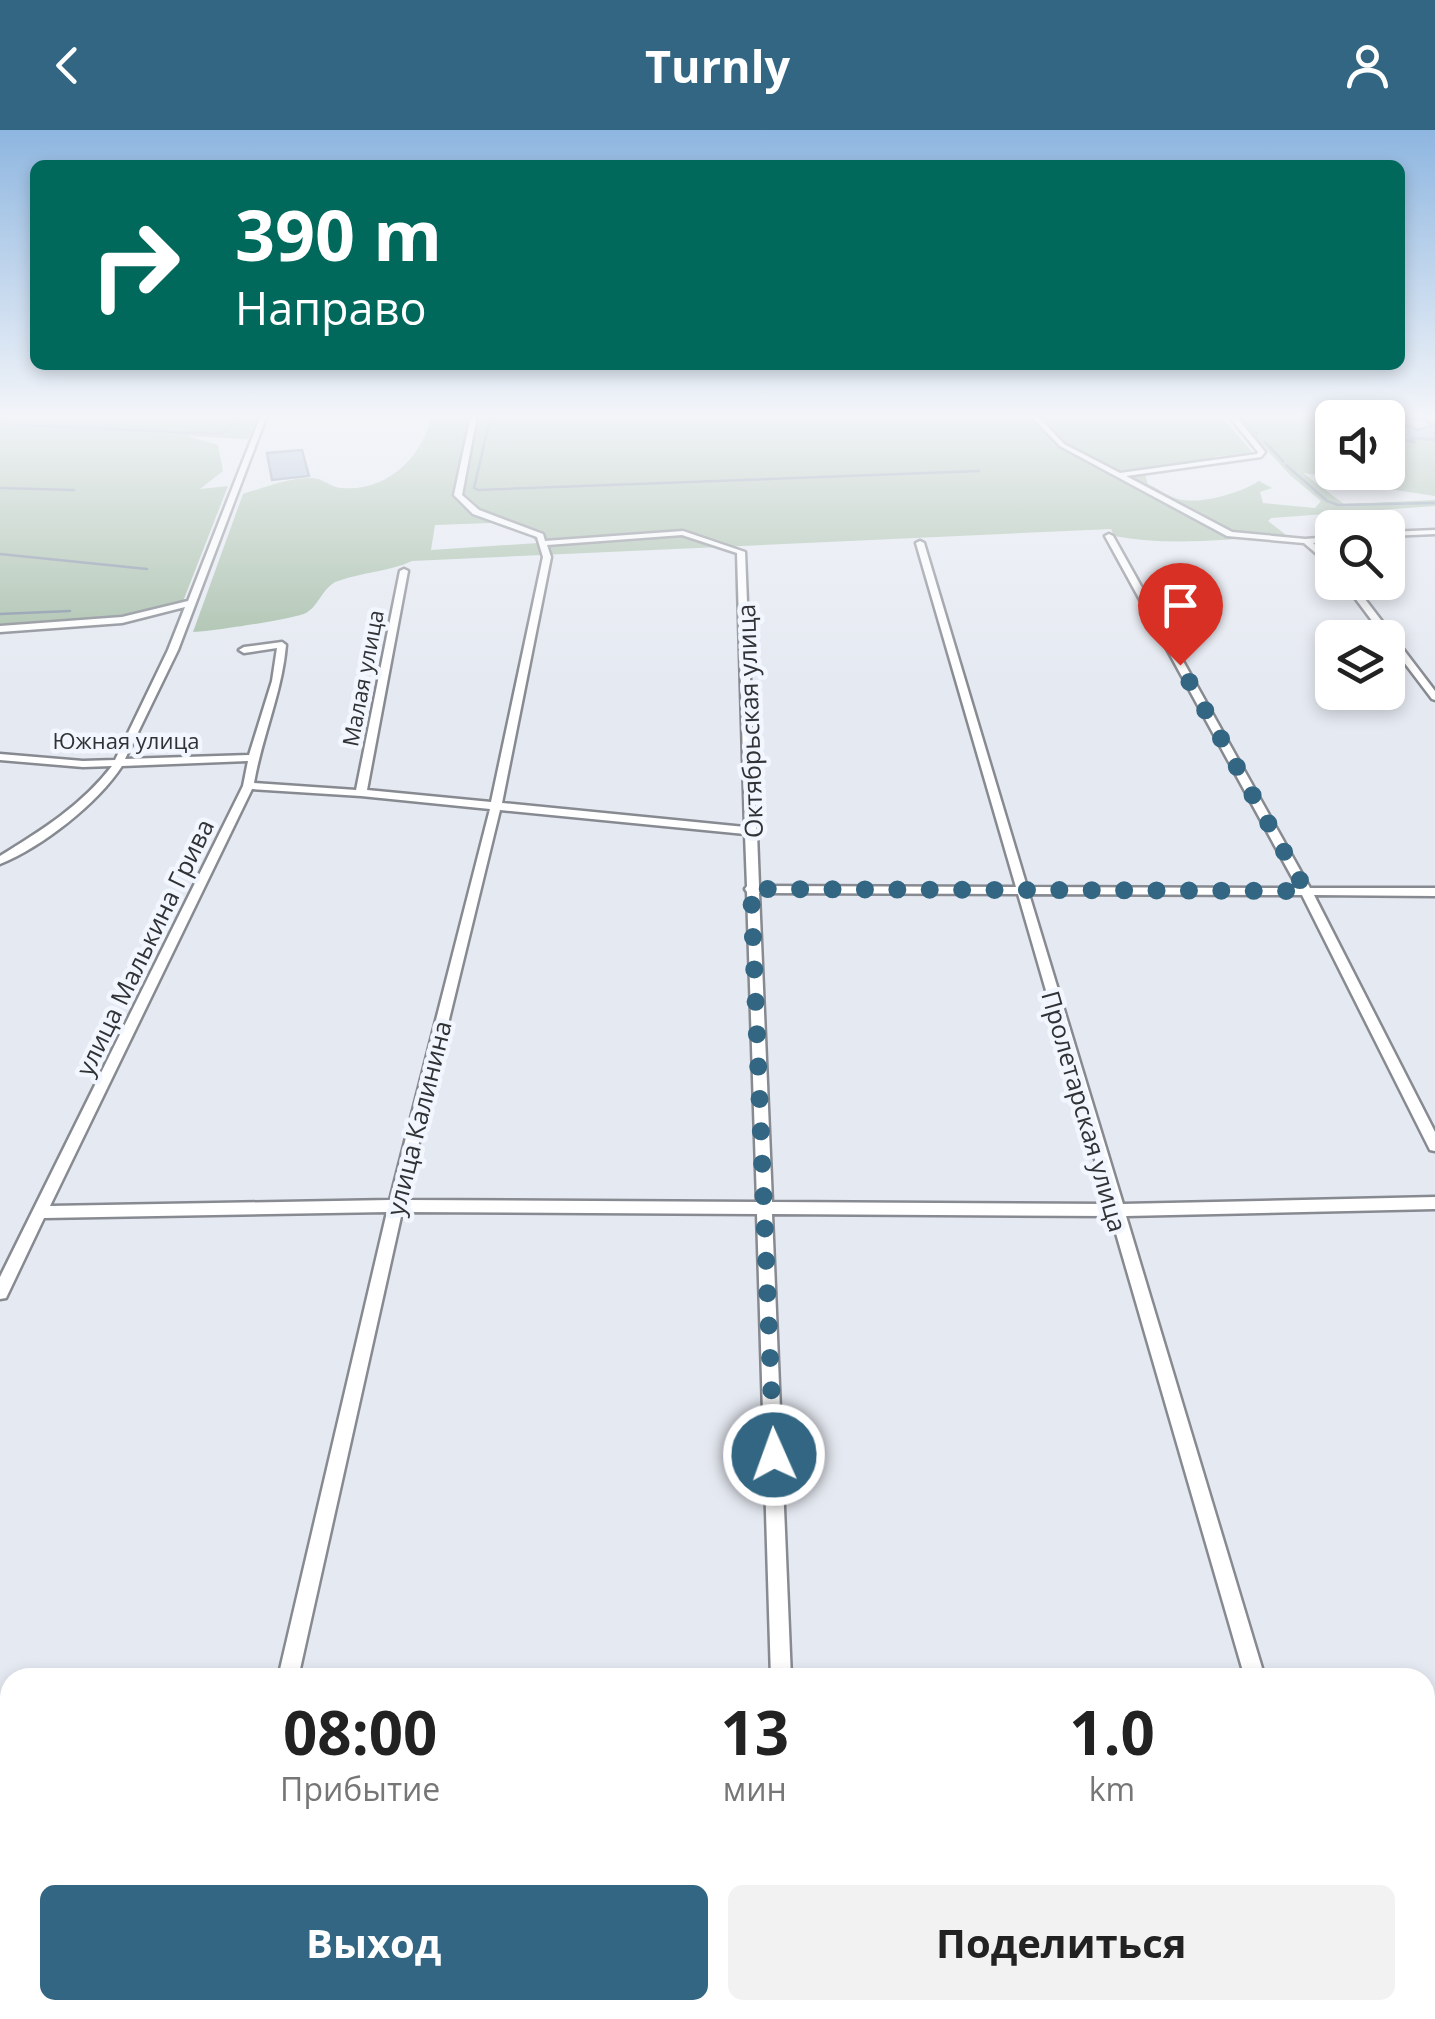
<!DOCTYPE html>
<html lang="ru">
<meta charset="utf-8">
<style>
:root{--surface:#fff;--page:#f2f2f2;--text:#222;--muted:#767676;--accent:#326682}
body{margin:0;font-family:"Open Sans",sans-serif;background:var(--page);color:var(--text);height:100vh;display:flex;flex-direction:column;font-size:38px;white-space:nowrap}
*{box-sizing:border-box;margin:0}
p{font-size:32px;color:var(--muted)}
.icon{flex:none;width:55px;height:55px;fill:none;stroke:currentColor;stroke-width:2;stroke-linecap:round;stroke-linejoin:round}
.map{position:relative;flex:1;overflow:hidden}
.panel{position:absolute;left:0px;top:1538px;width:1435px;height:352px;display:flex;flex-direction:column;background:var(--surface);border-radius:30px 30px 0 0;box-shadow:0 5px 15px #0003}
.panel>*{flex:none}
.guide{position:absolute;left:30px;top:30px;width:1375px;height:210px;border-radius:15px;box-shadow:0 5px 15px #0003;background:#00695c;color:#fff;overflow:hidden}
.tools{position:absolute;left:1315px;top:270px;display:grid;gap:20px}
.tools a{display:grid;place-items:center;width:90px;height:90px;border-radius:15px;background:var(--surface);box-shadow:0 5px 15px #0003;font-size:50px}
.pin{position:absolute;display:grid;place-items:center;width:85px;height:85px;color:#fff;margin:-102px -42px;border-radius:50% 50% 50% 0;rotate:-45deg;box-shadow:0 0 10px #0007}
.pin .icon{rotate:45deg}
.me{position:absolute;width:110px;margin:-55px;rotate:358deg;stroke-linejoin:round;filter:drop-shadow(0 0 8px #0008)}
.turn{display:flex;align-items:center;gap:35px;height:210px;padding:0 40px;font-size:45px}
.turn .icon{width:130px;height:130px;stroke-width:2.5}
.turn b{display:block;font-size:70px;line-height:85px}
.eta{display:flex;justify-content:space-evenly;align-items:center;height:170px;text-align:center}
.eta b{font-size:60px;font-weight:700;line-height:70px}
.cta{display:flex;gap:20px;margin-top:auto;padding:20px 40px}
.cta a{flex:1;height:115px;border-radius:15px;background:var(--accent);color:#fff;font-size:40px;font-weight:700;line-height:115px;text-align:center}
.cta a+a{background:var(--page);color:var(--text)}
header{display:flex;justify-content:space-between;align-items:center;height:130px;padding:0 40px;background:var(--accent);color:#fff;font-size:45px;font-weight:700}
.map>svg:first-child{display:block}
</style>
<header><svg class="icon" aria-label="back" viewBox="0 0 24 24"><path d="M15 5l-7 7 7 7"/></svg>Turnly<svg class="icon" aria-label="person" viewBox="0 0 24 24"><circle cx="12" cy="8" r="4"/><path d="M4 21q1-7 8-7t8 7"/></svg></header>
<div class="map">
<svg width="1435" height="1889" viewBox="0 0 1435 1889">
<rect width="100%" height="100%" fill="#e5e9f1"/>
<!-- green -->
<path fill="#a6bea8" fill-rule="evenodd" d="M 0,285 L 258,285 L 248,309 L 188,306 L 218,315 L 223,341 L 200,359 L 228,356 L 182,474 L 104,490 L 0,497 Z
M 432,285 L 1220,285 L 1252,322 L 1213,327 L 1217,333 L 1145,345 L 1148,354 C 1157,358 1168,366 1178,369 C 1201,375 1240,363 1259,351 L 1272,358 L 1260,362 L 1263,373 L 1315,378 L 1321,371 L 1290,345 L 1235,285 L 1362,285 L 1374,287 L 1332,288 L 1332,342 L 1348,343 L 1338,348 L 1303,343 L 1344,374 L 1435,370 L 1435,376 L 1271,388 L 1268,391 L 1286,405 C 1229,409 1171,417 1114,406 L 1111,399 L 412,431 C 388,442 363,442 338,451 C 323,456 319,476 306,483 C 294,489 208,502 193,502 L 243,364 C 266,357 287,348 312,348 C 323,348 331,358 342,358 C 388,362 423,326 432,285 ZM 491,393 L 525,400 L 538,413 L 431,420 L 435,395 Z
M 1388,307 L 1401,313 L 1410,307 L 1435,310 L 1435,366 L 1376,357 L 1374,345 L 1361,343 L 1388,342 Z"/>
<!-- water -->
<path fill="#a7bad3" stroke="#8391a4" stroke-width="2.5" d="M 1362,285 L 1435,285 L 1435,310 L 1412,308 L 1414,312 L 1388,307 L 1388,296 L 1412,296 L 1417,300 L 1432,296 L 1423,289 Z
M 302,320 L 309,346 L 272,350 L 267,323 Z"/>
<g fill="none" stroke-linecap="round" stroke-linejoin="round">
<!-- stream -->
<path stroke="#8391a4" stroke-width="2.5" d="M 491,285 L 474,358 L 478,360 L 979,341
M 1240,285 L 1257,304
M 0,294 L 222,304 L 242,286
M 1265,312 L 1283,331
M 1286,335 L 1327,371 L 1338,375 L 1435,373
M 0,358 L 74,360
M 0,424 L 147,439
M 0,484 L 70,481"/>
<defs>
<path id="minor" d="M 261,285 L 267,285 L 178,520 L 125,629 L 249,625 L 272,551 L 277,518 L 244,523 L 239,520 L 244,517 L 282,512 L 286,515 C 282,563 262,606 254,653 L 356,660 L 400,441 L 404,439 L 408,441 L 367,660 L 491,672 L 543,427 L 537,407 L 473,384 L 454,365 L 471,285 L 477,285 L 462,365 L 479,380 L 543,404 L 545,411 L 683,401 L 745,422 L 756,699 L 759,701 L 757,703 L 759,756 L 1016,757 L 916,413 L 920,411 L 924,413 L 1027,757 L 1298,758 L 1105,406 L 1109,404 L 1113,406 L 1310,758 L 1435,758 L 1435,766 L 1314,765 L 1435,1002 L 1435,1021 L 1430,1020 L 1428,1016 L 1302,765 L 1029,764 L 1123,1074 L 1435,1067 L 1435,1079 L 1126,1086 L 1265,1548 L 1245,1548 L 1111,1086 L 772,1084 L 791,1548 L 771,1548 L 757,1084 L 402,1082 L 298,1548 L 278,1548 L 387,1082 L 44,1088 L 6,1168 L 0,1169 L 0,1147 L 243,656 L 248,631 L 122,636 C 97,674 42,717 0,734 L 0,726 C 42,700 81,676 112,636 L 83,637 L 0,630 L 0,624 L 83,631 L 115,630 L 168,520 L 185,477 L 122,493 L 0,502 L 0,496 L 122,487 L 188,471 ZM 682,405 L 737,423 L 745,697 L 502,673 L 551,427 L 547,415 ZM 252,659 L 361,666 L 490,679 L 390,1070 L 50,1076 ZM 500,680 L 745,704 L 747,756 L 745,759 L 747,762 L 757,1072 L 405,1070 ZM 759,763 L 1018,764 L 1108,1074 L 772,1072 Z
M 1030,285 L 1037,285 L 1064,314 L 1120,343 L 1257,324 L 1258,322 L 1228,285 L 1235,285 L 1265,322 L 1261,327 L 1126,346 L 1232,402 L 1305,409 L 1332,407 L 1332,411 L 1313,413 L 1332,431 L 1332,437 L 1304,413 L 1227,406 L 1060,316 Z
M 1435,400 L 1435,404 L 1388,406 L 1388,402 Z
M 1343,452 L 1352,452 L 1435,561 L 1435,570 L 1432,569 L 1388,511 L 1388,508 L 1385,508 Z
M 1425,1589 L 1435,1589 L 1435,1611 L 1425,1611 Z
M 10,1608 L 10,1630 L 0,1631 L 0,1609 Z
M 199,1880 L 223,1880 L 221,1889 L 197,1889 Z
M 777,1880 L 801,1880 L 801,1889 L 777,1889 Z
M 1341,1880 L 1365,1880 L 1368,1889 L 1344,1889 Z"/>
</defs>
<!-- minor casing -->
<use href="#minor" stroke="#878a91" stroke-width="5"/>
<!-- minor -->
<use href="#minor" fill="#fff" fill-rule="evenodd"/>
</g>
<!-- sky -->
<linearGradient id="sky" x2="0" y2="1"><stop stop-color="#8eb6e0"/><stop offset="0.52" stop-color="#f3f5f9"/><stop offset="1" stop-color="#f3f5f9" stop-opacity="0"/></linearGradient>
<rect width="1435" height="550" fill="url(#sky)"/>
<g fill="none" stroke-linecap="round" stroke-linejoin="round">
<!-- route -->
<path stroke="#326682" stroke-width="18" stroke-dasharray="0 32.4" d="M 774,1325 L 751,759 L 1306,761 L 1180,535"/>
</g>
<g text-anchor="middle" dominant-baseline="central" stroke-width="9" stroke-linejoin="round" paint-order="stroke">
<!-- far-street labels -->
<g font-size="22" fill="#303235" stroke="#f2f6fe">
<text transform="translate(362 548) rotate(-79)">Малая улица</text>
<text x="126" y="610">Южная улица</text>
</g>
<!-- street labels -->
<g font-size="25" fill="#303235" stroke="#f2f6fe">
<text transform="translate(749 591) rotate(-92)">Октябрьская улица</text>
<text transform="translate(144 817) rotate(-64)">улица Малькина Грива</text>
<text transform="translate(1085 981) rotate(74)">Пролетарская улица</text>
<text transform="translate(418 988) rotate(-76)">улица Калинина</text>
</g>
</g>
</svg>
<div class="tools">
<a><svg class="icon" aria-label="sound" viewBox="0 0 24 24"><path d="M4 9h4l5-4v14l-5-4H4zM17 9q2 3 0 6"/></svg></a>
<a><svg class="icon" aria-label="search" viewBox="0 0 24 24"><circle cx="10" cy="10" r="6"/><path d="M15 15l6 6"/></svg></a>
<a><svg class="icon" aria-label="layers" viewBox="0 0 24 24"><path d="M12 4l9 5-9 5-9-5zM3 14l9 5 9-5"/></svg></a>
</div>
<div class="pin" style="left:1180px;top:535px;background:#d93025"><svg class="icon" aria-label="arrive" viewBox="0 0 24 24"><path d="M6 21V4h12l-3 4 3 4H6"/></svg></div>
<svg class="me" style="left:774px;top:1325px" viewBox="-20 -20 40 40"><circle r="17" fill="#326682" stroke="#fff" stroke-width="3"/><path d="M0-11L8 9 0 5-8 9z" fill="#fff"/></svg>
<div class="guide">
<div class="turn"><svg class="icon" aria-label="right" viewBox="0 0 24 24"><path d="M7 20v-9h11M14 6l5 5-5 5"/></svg><div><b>390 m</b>Направо</div></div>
</div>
<section class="panel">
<div class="eta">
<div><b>08:00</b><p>Прибытие</p></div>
<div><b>13</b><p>мин</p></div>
<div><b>1.0</b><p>km</p></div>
</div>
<div class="cta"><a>Выход</a><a>Поделиться</a></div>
</section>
</div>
